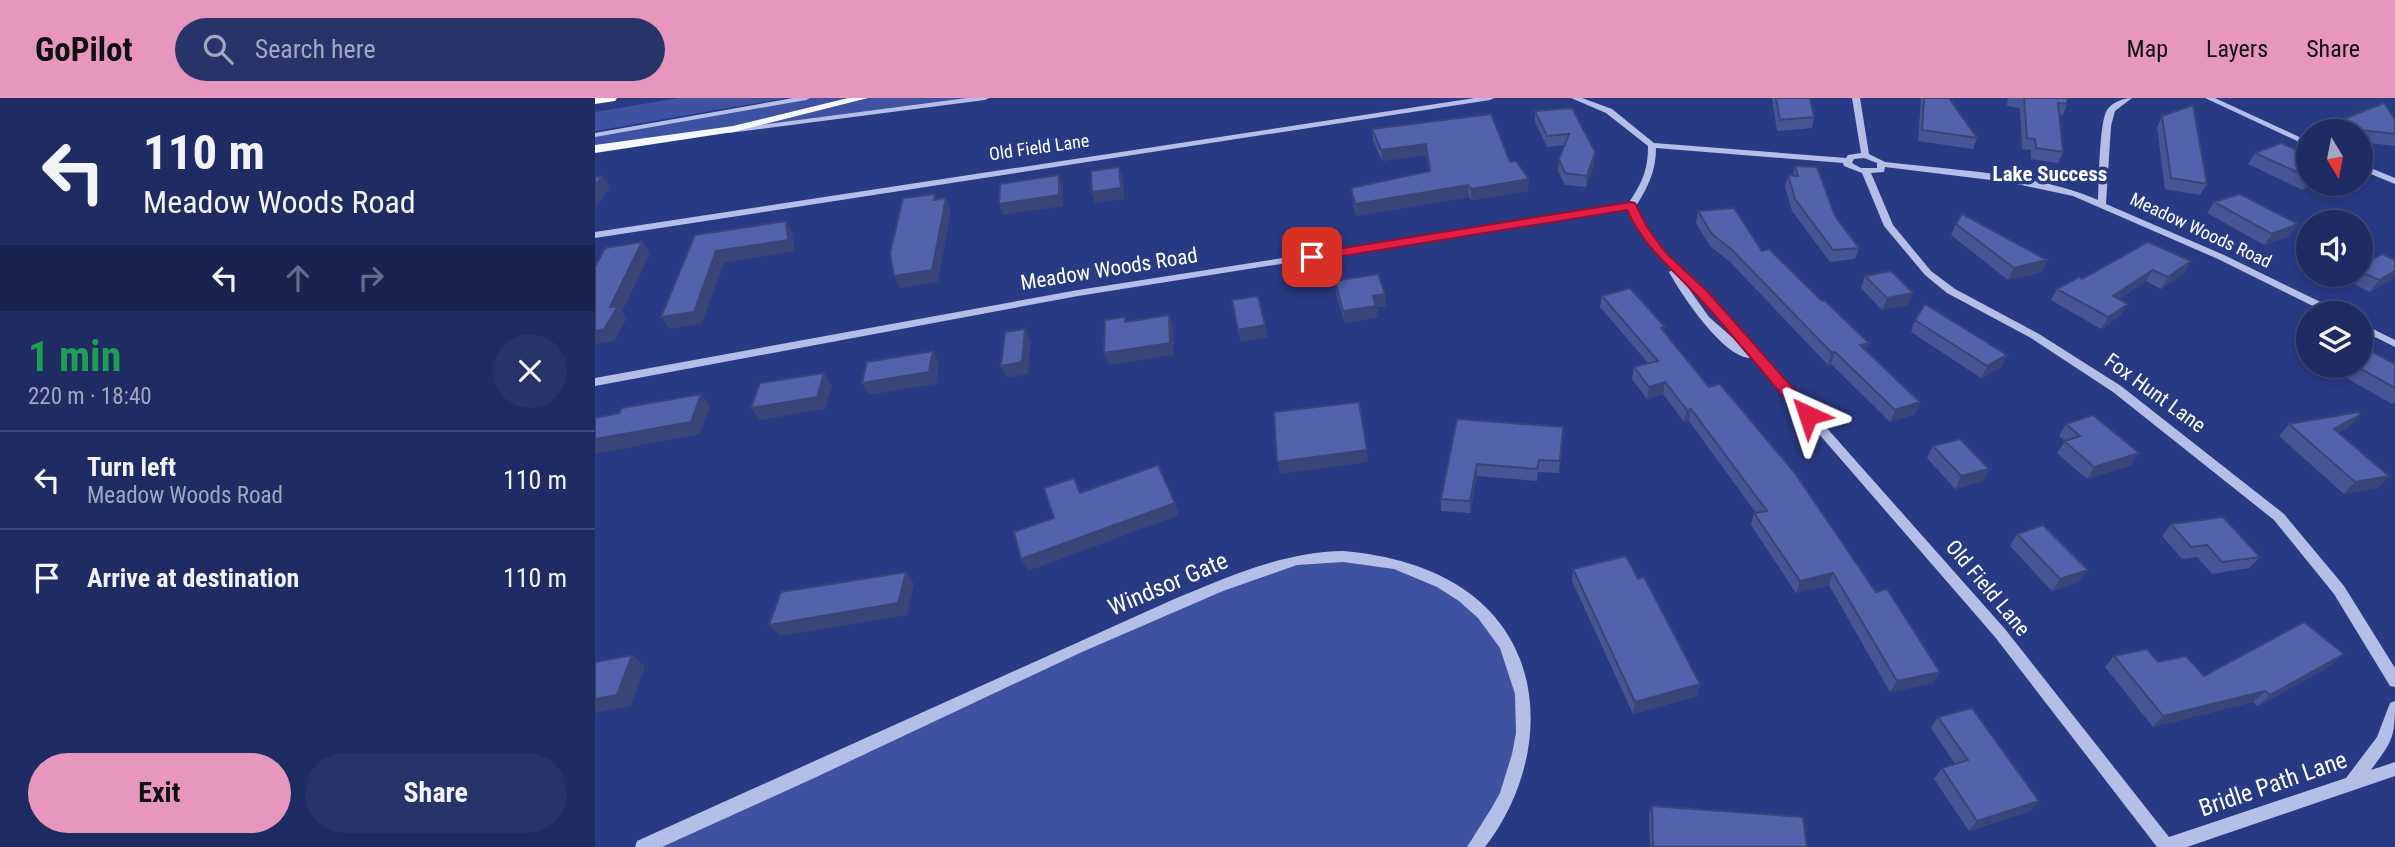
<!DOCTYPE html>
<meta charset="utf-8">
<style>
:root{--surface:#1f2c64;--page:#27346a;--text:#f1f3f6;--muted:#a1a7bf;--line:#3c4878;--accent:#e797bd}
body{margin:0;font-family:"Roboto Condensed",sans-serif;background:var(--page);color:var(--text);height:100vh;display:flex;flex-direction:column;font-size:26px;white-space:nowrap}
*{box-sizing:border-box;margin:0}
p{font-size:23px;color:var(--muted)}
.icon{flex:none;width:38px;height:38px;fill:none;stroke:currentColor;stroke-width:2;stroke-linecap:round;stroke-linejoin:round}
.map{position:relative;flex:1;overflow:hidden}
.drawer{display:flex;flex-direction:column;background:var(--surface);width:595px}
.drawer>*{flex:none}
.banner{background:#1f2c64;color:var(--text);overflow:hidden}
.needle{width:46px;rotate:170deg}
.fabs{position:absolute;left:1701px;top:21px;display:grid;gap:14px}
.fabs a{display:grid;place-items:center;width:77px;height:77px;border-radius:50%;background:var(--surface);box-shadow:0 4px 10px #0003,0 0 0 2px var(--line);font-size:35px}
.pin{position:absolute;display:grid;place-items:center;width:60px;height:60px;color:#fff;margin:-30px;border-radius:14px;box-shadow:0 4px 10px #0006}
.me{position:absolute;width:77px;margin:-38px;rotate:318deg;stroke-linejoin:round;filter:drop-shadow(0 0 5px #0008)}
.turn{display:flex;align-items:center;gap:24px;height:147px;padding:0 28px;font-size:32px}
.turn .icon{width:91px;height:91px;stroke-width:2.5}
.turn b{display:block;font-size:49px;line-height:60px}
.lanes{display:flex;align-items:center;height:66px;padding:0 28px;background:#0003;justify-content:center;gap:35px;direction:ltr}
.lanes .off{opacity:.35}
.round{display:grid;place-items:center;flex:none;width:74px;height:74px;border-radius:37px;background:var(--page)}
.summary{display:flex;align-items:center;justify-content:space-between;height:119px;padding:0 28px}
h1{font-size:42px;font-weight:700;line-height:52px;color:#1e9e55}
.action{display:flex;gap:14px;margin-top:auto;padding:14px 28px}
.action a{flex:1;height:80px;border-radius:42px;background:var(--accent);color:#111;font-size:28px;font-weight:700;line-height:80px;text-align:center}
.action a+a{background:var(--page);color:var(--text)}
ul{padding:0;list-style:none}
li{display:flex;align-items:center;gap:21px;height:98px;padding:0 28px;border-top:2px solid var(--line)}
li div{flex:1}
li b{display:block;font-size:26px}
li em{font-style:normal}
header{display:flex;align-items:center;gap:42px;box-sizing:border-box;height:98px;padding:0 35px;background:var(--accent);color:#111}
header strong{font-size:33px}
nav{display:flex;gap:38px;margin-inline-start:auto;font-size:24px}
.search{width:490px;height:63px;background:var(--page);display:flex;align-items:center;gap:18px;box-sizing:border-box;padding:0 24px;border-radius:38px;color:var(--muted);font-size:26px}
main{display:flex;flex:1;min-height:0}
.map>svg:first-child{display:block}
</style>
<header>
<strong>GoPilot</strong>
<div class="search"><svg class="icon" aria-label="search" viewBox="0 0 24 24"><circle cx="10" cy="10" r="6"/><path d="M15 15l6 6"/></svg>Search here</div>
<nav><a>Map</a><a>Layers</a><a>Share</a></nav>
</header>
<main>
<section class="drawer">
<div class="banner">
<div class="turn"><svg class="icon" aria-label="left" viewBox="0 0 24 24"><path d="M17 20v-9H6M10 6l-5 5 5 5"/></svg><div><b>110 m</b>Meadow Woods Road</div></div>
<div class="lanes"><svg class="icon" aria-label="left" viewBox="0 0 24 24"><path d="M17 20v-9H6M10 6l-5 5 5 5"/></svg><svg class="icon off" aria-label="ahead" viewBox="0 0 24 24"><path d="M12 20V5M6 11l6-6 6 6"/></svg><svg class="icon off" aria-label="right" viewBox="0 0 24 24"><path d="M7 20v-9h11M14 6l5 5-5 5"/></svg></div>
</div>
<div class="summary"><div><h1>1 min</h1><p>220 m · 18:40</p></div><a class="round"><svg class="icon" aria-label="close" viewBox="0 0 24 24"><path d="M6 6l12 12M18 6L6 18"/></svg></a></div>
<ul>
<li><svg class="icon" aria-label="left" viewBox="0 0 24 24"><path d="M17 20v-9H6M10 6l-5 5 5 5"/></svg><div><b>Turn left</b><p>Meadow Woods Road</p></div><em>110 m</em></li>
<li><svg class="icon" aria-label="arrive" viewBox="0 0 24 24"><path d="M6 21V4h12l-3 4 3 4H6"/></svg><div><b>Arrive at destination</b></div><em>110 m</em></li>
</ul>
<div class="action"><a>Exit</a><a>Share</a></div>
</section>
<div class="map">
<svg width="1800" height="749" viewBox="0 0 1800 749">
<rect width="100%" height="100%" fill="#293a85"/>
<!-- green -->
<path fill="#3e52a1" d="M 83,0 L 191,0 L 0,33 L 0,14 Z
M 211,0 L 390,0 L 0,51 L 0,37 Z
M 691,464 L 798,464 L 875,504 L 922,575 L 923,666 L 880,749 L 48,749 L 584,503 Z"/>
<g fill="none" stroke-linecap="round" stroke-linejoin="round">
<!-- minor -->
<path fill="#b4bee7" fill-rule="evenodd" d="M 198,0 L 215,0 L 211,2 L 0,39 L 0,35 Z
M 372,0 L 394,0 L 390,2 L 134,35 L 130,33 L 134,31 Z
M 880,0 L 899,0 L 895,2 L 0,140 L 0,134 Z
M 976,0 L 987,0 L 1017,11 L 1059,45 L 1251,60 L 1253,57 L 1266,55 L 1257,0 L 1265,0 L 1274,56 L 1290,64 C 1358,72 1440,75 1503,102 C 1504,84 1504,25 1512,12 C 1517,4 1529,0 1537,0 L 1520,13 L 1516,28 L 1511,106 L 1629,157 L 1744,213 L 1745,215 L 1732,215 L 1623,161 L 1478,98 L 1412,84 L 1290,69 L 1289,74 L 1276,75 L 1298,127 L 1336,173 L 1360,191 L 1444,236 L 1526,288 L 1689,416 L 1749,488 L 1800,570 L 1800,589 L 1795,588 L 1739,496 L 1679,422 L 1518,294 L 1436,240 L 1352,195 L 1330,177 L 1289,128 L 1267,75 L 1249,68 L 1248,65 L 1061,50 C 1061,73 1053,89 1041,108 C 1056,145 1085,168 1113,196 L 1410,531 L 1574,739 L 1751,680 L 1782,639 L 1795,605 L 1800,603 C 1800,640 1798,642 1776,672 L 1800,664 L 1800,678 L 1592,749 L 1562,749 L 1400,539 L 1158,260 C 1130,263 1086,196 1074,174 L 1077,172 L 1046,136 L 1033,111 L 483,198 L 0,288 L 0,280 L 483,192 L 1033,106 C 1047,85 1053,73 1053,48 L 1011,15 ZM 1269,60 L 1282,65 L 1282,70 L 1266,70 L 1257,65 L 1259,61 ZM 1089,184 L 1147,248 L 1114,219 Z
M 1610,0 L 1620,0 L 1713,43 L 1713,48 Z
M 1766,66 L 1800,80 L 1800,86 L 1766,72 Z
M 1766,225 L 1800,242 L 1800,249 L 1766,232 Z
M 748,453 C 793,457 837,468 874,495 C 958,557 949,673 890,749 L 872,749 L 896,711 L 905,695 L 917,656 L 921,635 L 920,596 L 905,550 L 883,520 L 864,503 L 842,489 L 799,471 L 748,464 L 702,467 L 628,493 L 487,554 L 217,681 L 67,749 L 40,749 L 42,743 L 577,502 C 633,479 687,454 748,453 Z"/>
<!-- major -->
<path fill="#f5f7fe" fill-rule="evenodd" d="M 253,0 L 273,0 L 138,34 L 0,55 L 0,47 L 138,28 Z"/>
<!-- highway -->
<path fill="#fff" fill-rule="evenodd" d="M 0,0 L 22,0 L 20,3 L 0,6 Z"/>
</g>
<!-- wall -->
<path fill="#475594" d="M 1177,0 L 1215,0 L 1219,19 L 1217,30 L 1182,33 Z
M 1326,0 L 1354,0 L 1382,40 L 1378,51 L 1323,43 Z
M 1413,0 L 1472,0 L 1472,6 L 1468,17 L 1464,16 L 1468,54 L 1463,65 L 1436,61 L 1436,52 L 1427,51 L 1425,10 L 1412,8 Z
M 977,10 L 999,65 L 991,89 L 970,87 L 963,73 L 964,61 L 969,47 L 952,49 L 940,24 L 940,13 Z
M 1567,18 L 1612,86 L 1605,97 L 1570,91 L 1562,29 Z
M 1731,28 L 1800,36 L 1800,48 L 1766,44 L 1766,33 L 1727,33 Z
M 777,31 L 915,64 L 933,93 L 876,102 L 874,99 L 761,118 L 756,90 L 834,73 L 831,57 L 787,63 L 778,42 Z
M 1660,55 L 1713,57 L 1713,86 L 1708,92 L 1653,66 Z
M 1200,68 L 1264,150 L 1260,161 L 1235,164 L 1197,113 L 1190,89 L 1193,77 L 1198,78 Z
M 1619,104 L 1703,126 L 1695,138 L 1669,147 L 1612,115 Z
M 1103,113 L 1167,153 L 1227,203 L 1274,245 L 1271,253 L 1325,304 L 1320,316 L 1295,324 L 1236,266 L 1233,267 L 1135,164 L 1115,148 L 1101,125 Z
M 1361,126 L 1452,162 L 1447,174 L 1413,182 L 1356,137 Z
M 1800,162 L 1775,194 L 1751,182 L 1755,177 L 1766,177 L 1766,168 Z
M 1596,163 L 1589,175 L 1566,191 L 1551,183 L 1524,201 L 1526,217 L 1506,231 L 1456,202 L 1462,191 L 1487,181 Z
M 1270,178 L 1313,207 L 1287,212 L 1266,190 Z
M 740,183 L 791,208 L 781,209 L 783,219 L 750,225 L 741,195 Z
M 1007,198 L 1070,234 L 1338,585 L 1295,594 L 1234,487 L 1201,495 L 1156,427 L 1159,415 L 1161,415 L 1094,323 L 1089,324 L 1068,296 L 1052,301 L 1037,281 L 1039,269 L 1053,265 L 1005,209 Z
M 1320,222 L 1412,257 L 1406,269 L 1386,280 L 1316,234 Z
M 1800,266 L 1800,304 L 1797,306 L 1734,270 L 1736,268 Z
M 862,321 L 968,329 L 964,375 L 943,374 L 942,383 L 882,378 L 875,415 L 846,413 L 846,401 Z
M 1471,326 L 1536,367 L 1492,381 L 1462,355 L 1470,343 L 1464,338 Z
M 1694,326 L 1754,329 L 1743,335 L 1794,378 L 1782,390 L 1749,396 L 1684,338 Z
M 1338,348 L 1394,371 L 1388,383 L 1360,391 L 1332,360 Z
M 1576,426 L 1665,459 L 1654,470 L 1617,476 L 1602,459 L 1587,461 L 1567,438 Z
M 1422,436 L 1484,484 L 1457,493 L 1415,448 Z
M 978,471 L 1043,481 L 1105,586 L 1102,598 L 1038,616 L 977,483 Z
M 1519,558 L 1563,564 L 1609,578 L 1737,567 L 1663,608 L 1658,604 L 1558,629 L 1510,569 Z
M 1343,619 L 1444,703 L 1435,713 L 1374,733 L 1339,681 L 1347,670 L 1360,666 L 1336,630 Z
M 1057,708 L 1212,749 L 1055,749 L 1054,718 Z"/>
<!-- shaded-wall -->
<path fill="#394578" d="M 831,46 L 831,57 L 787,63 L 786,52 Z
M 1000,54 L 999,65 L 991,89 L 992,78 Z
M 524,69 L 528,80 L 529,101 L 500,105 L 497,94 Z
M 464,77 L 468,88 L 468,108 L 408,117 L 404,106 Z
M 7,78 L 15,89 L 0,112 L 0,88 Z
M 934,81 L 933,93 L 876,102 L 876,91 Z
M 1713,84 L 1713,86 L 1723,86 L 1708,92 Z
M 873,87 L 874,99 L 761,118 L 760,106 Z
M 351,100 L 356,112 L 343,184 L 305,190 L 299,178 Z
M 191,123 L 197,134 L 200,153 L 129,165 L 107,225 L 75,231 L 66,219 L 121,153 Z
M 1703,126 L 1695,138 L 1669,147 L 1677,136 Z
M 47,144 L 55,155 L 27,214 L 32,220 L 19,243 L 0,246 L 0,233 L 15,209 Z
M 1452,162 L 1447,174 L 1413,182 L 1419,170 Z
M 1596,163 L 1589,175 L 1566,191 L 1573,179 Z
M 1558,172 L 1551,183 L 1511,209 L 1518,198 Z
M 1800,173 L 1800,180 L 1775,194 L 1784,182 Z
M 1318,195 L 1313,207 L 1287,212 L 1292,200 Z
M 790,196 L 791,208 L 781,209 L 783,219 L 750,225 L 748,213 L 778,198 Z
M 1533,206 L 1526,217 L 1506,231 L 1513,219 Z
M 574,217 L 578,229 L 579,257 L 514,267 L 509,255 Z
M 670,227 L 673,239 L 645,244 L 643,232 Z
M 430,231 L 436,243 L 433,276 L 412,280 L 406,268 Z
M 1274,245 L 1269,257 L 1265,247 Z
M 338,253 L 344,265 L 341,286 L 274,297 L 267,285 Z
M 1240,254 L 1236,266 L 1233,267 L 1237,255 Z
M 1412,257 L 1406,269 L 1386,280 L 1392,268 Z
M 229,275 L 237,287 L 230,311 L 165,322 L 156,310 Z
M 1070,284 L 1068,296 L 1052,301 L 1054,289 Z
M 106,296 L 115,308 L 105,336 L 0,356 L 0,341 Z
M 1325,304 L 1320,316 L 1295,324 L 1300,312 Z
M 1096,311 L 1094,323 L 1089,324 L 1092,312 Z
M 1765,317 L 1754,329 L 1729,343 L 1739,331 Z
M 772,352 L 773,364 L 685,376 L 682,364 Z
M 1544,355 L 1536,367 L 1492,381 L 1499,369 Z
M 882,366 L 882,378 L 875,415 L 875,403 Z
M 1394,371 L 1388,383 L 1360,391 L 1366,378 Z
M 1794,378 L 1782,390 L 1749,396 L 1760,384 Z
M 580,405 L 584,417 L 433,473 L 426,461 Z
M 1493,472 L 1484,484 L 1457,493 L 1465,481 Z
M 311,474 L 319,486 L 312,517 L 185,538 L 174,527 Z
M 1238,475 L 1234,487 L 1201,495 L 1205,483 Z
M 1749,556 L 1737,567 L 1663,608 L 1675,597 Z
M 37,557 L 50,568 L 36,608 L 0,615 L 0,601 Z
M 1345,574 L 1338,585 L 1295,594 L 1302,583 Z
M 1105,586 L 1102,598 L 1038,616 L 1040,604 Z
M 1670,593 L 1658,604 L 1558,629 L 1568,618 Z
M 1444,703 L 1435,713 L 1374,733 L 1382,723 Z"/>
<!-- building -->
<path fill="#5263ac" stroke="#394578" stroke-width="2" d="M 1181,0 L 1215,0 L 1219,19 L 1185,22 Z
M 1329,0 L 1354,0 L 1382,40 L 1327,32 Z
M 1429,0 L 1472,0 L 1472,6 L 1463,5 L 1468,54 L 1441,50 L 1440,41 L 1432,40 Z
M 1789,5 L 1800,21 L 1800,36 L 1731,28 Z
M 1598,7 L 1612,86 L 1576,80 L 1567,18 Z
M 977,10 L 1000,54 L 992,78 L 970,75 L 964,61 L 974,36 L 952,38 L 940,13 Z
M 896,16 L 915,64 L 921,63 L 934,81 L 876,91 L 873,87 L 760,106 L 756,90 L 835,73 L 831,46 L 786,52 L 777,31 Z
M 1686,45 L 1713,57 L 1713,79 L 1660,55 Z
M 1200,68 L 1222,69 L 1240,118 L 1264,150 L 1238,152 L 1200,101 L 1193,77 L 1203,78 Z
M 524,69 L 526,90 L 497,94 L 496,73 Z
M 464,77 L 464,97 L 404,106 L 405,86 Z
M 7,78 L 0,88 L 0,79 Z
M 340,96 L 339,102 L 351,100 L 337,172 L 299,178 L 295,155 L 308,100 Z
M 1645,96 L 1703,126 L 1677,136 L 1619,104 Z
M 1139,110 L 1167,153 L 1174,151 L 1227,203 L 1229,202 L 1274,245 L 1265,247 L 1325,304 L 1300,312 L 1240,254 L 1237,255 L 1137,152 L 1117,136 L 1103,113 Z
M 1367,116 L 1452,162 L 1419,170 L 1361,126 Z
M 191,123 L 193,142 L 121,153 L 99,214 L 66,219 L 100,137 Z
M 47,144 L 15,209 L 23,208 L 9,231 L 0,233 L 0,169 L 10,150 Z
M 1553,144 L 1596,163 L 1573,179 L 1558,172 L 1518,198 L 1533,206 L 1513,219 L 1462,191 L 1484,179 L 1487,181 Z
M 1787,156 L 1800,162 L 1800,173 L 1784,182 L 1766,174 L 1766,168 Z
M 1296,173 L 1318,195 L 1292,200 L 1270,178 Z
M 783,176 L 790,196 L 778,198 L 781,208 L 748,213 L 740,183 Z
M 1035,190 L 1070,229 L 1066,230 L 1114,289 L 1125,286 L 1199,374 L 1281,494 L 1292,491 L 1345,574 L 1302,583 L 1238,475 L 1205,483 L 1159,415 L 1172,413 L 1096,311 L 1092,312 L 1070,284 L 1054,289 L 1039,269 L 1063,263 L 1007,198 Z
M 663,198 L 670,227 L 643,232 L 637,202 Z
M 1330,206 L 1412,257 L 1392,268 L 1320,222 Z
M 574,217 L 575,245 L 509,255 L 510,222 L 530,219 L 530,224 Z
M 430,231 L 427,264 L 406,268 L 410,234 Z
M 1766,248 L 1800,266 L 1800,290 L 1761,268 L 1766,268 Z
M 338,253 L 334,274 L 267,285 L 272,264 Z
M 229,275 L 222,299 L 156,310 L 165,285 Z
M 106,296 L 96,324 L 0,341 L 0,320 L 24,315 L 27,310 Z
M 764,304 L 772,352 L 682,364 L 679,314 Z
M 1764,314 L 1765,317 L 1739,331 L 1794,378 L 1760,384 L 1694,326 Z
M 1498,317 L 1544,355 L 1499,369 L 1469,343 L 1485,338 L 1471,326 Z
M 862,321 L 968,329 L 965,363 L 944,362 L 942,371 L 882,366 L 875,403 L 846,401 Z
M 1365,341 L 1394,371 L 1366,378 L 1338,348 Z
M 563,367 L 580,405 L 426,461 L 419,434 L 459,420 L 449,390 L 479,380 L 485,395 Z
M 1628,419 L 1665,459 L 1627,464 L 1612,447 L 1596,449 L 1576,426 Z
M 1448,427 L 1493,472 L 1465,481 L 1422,436 Z
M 1031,458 L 1043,481 L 1049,479 L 1105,586 L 1040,604 L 978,471 Z
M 311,474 L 303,505 L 174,527 L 186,494 Z
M 1709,524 L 1749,556 L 1675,597 L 1670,593 L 1568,618 L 1519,558 L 1552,551 L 1563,564 L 1591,558 L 1609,578 Z
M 37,557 L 22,597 L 0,601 L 0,564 Z
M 1377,610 L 1444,703 L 1382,723 L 1347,670 L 1373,662 L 1343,619 Z
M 1057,708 L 1208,719 L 1212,749 L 1058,749 Z"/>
<!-- route -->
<path fill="#e11d48" stroke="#92132f" stroke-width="2" d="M 1036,104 L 1040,105 L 1052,129 L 1071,155 L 1114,195 L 1218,313 L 1220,317 L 1218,321 L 1207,321 C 1174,281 1141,241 1106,202 C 1079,172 1049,150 1032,112 L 717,163 L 711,159 L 717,155 Z"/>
<g text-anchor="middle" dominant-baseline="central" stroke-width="7" stroke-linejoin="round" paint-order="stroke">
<!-- far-street labels -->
<g font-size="18" fill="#fff" stroke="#293a85">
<text transform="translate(444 49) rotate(-8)">Old Field Lane</text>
<text transform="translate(1606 132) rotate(25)">Meadow Woods Road</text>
</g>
<!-- far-quarter labels -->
<g font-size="21" font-weight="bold" fill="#fff" stroke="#293a85">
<text x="1455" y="76">Lake Success</text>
</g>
<!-- street labels -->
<g font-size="21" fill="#fff" stroke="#293a85">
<text transform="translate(514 171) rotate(-9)">Meadow Woods Road</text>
<text transform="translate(1560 295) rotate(36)">Fox Hunt Lane</text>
<text transform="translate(1393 490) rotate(50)">Old Field Lane</text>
</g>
<!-- near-street labels -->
<g font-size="24" fill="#fff" stroke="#293a85">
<text transform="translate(573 486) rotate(-23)">Windsor Gate</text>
<text transform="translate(1678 686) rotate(-19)">Bridle Path Lane</text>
</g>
</g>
</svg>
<div class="fabs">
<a><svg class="needle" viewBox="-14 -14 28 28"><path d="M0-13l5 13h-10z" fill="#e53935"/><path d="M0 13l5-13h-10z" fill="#a1a7bf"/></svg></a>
<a><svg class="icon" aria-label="sound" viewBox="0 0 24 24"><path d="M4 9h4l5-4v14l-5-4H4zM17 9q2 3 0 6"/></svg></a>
<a><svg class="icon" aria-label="layers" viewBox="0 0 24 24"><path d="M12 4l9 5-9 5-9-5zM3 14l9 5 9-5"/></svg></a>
</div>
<div class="pin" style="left:717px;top:159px;background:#d93025"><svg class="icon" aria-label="arrive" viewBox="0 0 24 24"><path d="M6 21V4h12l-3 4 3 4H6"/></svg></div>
<svg class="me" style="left:1213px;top:317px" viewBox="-20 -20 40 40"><path d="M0-17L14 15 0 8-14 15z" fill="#e11d48" stroke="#fff" stroke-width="4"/></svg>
</div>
</main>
